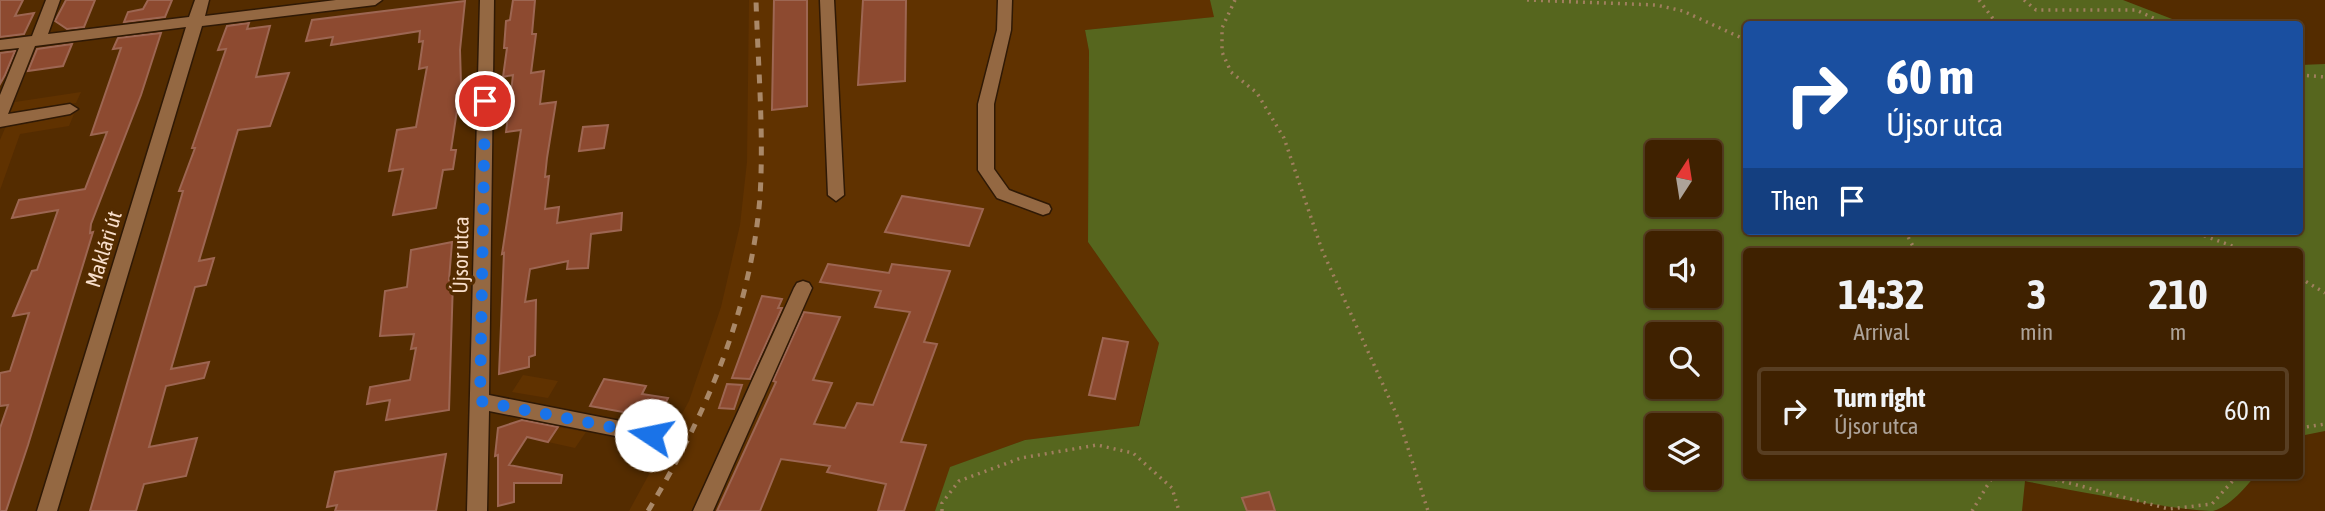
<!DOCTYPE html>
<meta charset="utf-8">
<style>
:root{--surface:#3f2100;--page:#46290a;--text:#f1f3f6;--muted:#ada399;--line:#583e22}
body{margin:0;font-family:"Asap Condensed",sans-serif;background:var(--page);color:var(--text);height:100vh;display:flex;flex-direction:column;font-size:26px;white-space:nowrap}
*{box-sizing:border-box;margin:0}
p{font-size:23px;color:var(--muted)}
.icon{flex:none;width:38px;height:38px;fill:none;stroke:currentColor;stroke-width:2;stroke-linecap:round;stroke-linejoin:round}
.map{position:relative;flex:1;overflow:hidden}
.sheet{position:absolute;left:1743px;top:248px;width:560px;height:231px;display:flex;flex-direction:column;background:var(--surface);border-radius:7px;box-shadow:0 2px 5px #0004,0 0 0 2px var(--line)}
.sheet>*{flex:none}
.banner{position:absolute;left:1743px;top:21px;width:560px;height:214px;border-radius:7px;box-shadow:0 2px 5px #0004,0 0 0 2px var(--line);background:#1a4fa0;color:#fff;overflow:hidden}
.needle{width:46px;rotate:12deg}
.fabs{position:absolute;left:1645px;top:140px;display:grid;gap:14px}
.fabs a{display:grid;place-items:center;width:77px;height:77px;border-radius:7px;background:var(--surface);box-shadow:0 2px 5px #0004,0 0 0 2px var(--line);font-size:35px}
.pin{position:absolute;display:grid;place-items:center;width:60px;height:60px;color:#fff;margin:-30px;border:4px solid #fff;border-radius:50%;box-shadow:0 2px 7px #0007}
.me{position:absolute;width:77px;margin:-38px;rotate:281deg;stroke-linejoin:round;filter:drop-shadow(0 0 5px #0008)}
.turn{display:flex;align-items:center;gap:24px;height:147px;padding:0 28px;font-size:32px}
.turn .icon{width:91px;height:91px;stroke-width:2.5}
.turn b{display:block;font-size:49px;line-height:60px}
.then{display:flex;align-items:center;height:66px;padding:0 28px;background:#0003;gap:14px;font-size:26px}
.eta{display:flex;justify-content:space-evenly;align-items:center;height:119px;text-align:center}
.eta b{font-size:42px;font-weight:700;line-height:49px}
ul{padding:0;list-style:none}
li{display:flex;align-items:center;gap:21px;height:88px;margin:0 14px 10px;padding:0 14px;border:4px solid var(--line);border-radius:7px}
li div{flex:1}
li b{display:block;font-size:26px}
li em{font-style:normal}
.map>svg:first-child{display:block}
</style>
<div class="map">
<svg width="2325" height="511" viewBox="0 0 2325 511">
<rect width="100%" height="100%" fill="#542c00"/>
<!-- built -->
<path fill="#603200" d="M 749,0 L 1210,0 L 1215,17 L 1085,30 L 1089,51 L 1088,242 L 1159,343 L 1138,427 L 1025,440 L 951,467 L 935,511 L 629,511 L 689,401 L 721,307 L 740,225 L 747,162 Z
M 81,92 L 76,103 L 10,113 L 15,102 Z
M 74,114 L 69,126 L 20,134 L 0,190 L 0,140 L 6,126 Z
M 523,375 L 558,381 L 548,398 L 512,392 Z
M 558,427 L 586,432 L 575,448 L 548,442 Z"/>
<!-- green -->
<path fill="#56661e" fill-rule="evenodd" d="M 1210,0 L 2123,0 L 2185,24 L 1746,24 L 1746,231 L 2300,231 L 2300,65 L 2325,64 L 2325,431 L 2300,436 L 2300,252 L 1746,252 L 1746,476 L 2255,476 C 2245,488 2229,507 2213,511 C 2181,511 2063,489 2025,481 L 2022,511 L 935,511 L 950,467 L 1025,440 L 1139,426 L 1159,343 L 1088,242 L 1089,51 L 1085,30 L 1214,17 ZM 1657,152 L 1710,152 L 1710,205 L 1657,205 ZM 1657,243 L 1710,243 L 1710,296 L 1657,296 ZM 1657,334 L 1710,334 L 1710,387 L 1657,387 ZM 1657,425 L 1710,425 L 1710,478 L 1657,478 Z"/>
<!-- building -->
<path fill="#8d4a30" stroke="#9d6652" stroke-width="2" d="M 0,0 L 23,0 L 15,16 L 34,13 L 24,34 L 0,37 Z
M 66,0 L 95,0 L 84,27 L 67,29 L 55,21 Z
M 148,0 L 172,0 L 165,17 L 124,22 L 128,12 L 143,9 Z
M 513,0 L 535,0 L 532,34 L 536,34 L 531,73 L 544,71 L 540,104 L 556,102 L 547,158 L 545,177 L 549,176 L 545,209 L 559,207 L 557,223 L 622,213 L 621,230 L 591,234 L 588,268 L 567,269 L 568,261 L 530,269 L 525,302 L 536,300 L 535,355 L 529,357 L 529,367 L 499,374 L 504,253 L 502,254 L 521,130 L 506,132 L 513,75 L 503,77 L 507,48 L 504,48 L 506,21 L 510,20 Z
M 774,0 L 807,0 L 807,106 L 772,110 Z
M 863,0 L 906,0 L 905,81 L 858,85 Z
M 465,1 L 460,50 L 461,84 L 451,150 L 456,150 L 453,169 L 443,170 L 436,208 L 393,215 L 403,169 L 389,171 L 397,130 L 416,127 L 427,67 L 419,69 L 423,41 L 419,42 L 420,31 L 331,45 L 333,37 L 306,41 L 312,20 Z
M 249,23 L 247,29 L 270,26 L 256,77 L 289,73 L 270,126 L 238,130 L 199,261 L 214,258 L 206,285 L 195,287 L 171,369 L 209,362 L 204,378 L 166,386 L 149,447 L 197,438 L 186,476 L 144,484 L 136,511 L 90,511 L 183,191 L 179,191 L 195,148 L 192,148 L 226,49 L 218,50 L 227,26 Z
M 161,33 L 141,95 L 91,224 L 90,233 L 93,232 L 28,445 L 6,511 L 0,511 L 0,428 L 8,405 L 0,406 L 0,373 L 10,371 L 29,313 L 13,316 L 32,271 L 37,270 L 58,210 L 12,218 L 19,200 L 85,189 L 107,132 L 91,135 L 121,48 L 113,49 L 118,38 Z
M 72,44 L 63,66 L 28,71 L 37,49 Z
M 15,51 L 5,75 L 0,84 L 0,53 Z
M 608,125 L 604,148 L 579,151 L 583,127 Z
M 902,196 L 983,209 L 969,246 L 885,232 Z
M 452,242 L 449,280 L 453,280 L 449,410 L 386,420 L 390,400 L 367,404 L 370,387 L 410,380 L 416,348 L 411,349 L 414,334 L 380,336 L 385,291 L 407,287 L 411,250 Z
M 828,264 L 889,273 L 892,264 L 950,271 L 924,342 L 937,344 L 901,442 L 926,445 L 904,511 L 878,511 L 886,484 L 827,472 L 830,466 L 781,459 L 760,511 L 717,511 L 776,382 L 773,381 L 804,312 L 840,317 L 813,380 L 832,383 L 814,424 L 845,428 L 857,403 L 873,405 L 910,312 L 875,307 L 881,291 L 820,282 Z
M 762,296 L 782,299 L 778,308 L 782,308 L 750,379 L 732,378 Z
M 1103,338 L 1128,342 L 1115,399 L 1089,395 Z
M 604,379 L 646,386 L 642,394 L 668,398 L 660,415 L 645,416 L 590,406 Z
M 727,384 L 742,385 L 734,409 L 719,408 Z
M 522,420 L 558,427 L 548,442 L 527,437 L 509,465 L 562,475 L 561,483 L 514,483 L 514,502 L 498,506 L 498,455 L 495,456 L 498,428 Z
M 446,454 L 436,511 L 335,511 L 337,505 L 327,507 L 335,472 Z
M 1269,492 L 1275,511 L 1247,511 L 1242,498 Z"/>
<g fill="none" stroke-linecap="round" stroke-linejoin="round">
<defs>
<path id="minor" d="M 46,0 L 60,0 L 48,34 L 189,17 L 195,0 L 209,0 L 205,16 L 336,0 L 382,0 L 375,5 L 202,26 L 57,511 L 37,511 L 186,27 L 35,46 L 8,114 L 70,104 L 78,109 L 70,114 L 0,127 L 0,95 L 19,48 L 0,50 L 0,40 L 32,36 Z
M 480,0 L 494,0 L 489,395 L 651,427 L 658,429 L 661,435 L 658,441 L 651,443 L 489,411 L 487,511 L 467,511 Z
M 820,0 L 834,0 L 844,195 L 836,201 L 828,195 Z
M 998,0 L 1012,0 L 1011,30 L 994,104 L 994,169 L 1009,190 L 1049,205 L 1051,209 L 1049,213 L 1043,215 L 997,198 L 978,170 L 978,104 L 997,30 Z
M 803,281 L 809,283 L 812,288 L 713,511 L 693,511 L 794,288 L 797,283 Z"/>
</defs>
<!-- minor casing -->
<use href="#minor" stroke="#2f1905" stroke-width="3"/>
<!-- path -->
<path stroke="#a07f5e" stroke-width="3.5" stroke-dasharray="2 5" stroke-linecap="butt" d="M 1235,0 L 1222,28 L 1222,52 L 1231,72 L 1257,93 L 1284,138 L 1322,250 L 1399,420 L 1428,511
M 1527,0 L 1656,5 L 1683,11 L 1746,40
M 1979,0 L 1997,24
M 2024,0 L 2036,10 L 2136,10 L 2166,24
M 2300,75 L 2325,77
M 1905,231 L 1916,252
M 2191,231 L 2249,252
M 2300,278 L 2325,293
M 2300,428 L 2325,424
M 2042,476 L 2169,509 L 2212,504 L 2237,476
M 942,511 L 942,503 L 959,481 L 1021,458 L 1097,445 L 1133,453 L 1172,488 L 1179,511
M 1972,511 L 1993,476"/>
<!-- minor -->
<use href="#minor" fill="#946842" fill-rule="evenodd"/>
<!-- rail -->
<path stroke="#a98868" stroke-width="5" stroke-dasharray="9 9" stroke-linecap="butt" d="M 648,511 C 706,415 751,310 760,197 C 764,132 758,66 756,0"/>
</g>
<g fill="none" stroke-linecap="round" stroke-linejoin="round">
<!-- route -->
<path stroke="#1a73e8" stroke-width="12" stroke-dasharray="0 21.6" d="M 485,101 L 480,401 L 651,435"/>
</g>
<g text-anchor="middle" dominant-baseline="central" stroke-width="7" stroke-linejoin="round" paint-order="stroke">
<!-- street labels -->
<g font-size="21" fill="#f8deca" stroke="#542c00">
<text transform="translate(103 249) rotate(-73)">Maklári út</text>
<text transform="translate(460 255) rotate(-89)">Újsor utca</text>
</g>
</g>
</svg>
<div class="fabs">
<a><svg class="needle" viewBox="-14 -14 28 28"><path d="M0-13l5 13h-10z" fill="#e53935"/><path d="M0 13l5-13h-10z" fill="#ada399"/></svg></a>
<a><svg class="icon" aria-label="sound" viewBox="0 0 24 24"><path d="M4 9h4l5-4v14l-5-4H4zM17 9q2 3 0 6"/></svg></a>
<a><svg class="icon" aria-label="search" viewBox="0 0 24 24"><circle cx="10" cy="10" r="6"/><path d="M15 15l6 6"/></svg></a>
<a><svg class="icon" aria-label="layers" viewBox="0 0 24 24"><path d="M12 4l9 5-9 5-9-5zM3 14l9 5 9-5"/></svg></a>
</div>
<div class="pin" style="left:485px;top:101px;background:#d93025"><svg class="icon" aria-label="arrive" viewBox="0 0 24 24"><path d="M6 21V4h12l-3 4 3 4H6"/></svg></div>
<svg class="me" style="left:651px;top:435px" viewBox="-20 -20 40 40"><circle r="19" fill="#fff"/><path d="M0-13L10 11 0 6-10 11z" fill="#1a73e8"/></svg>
<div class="banner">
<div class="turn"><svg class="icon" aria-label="right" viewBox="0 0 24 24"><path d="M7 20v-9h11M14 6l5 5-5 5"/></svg><div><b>60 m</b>Újsor utca</div></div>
<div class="then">Then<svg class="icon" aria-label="arrive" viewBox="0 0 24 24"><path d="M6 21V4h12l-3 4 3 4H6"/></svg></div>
</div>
<section class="sheet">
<div class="eta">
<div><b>14:32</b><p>Arrival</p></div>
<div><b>3</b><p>min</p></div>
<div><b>210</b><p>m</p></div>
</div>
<ul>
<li><svg class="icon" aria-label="right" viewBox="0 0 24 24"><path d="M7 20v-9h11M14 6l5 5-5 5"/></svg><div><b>Turn right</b><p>Újsor utca</p></div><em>60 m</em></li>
</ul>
</section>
</div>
